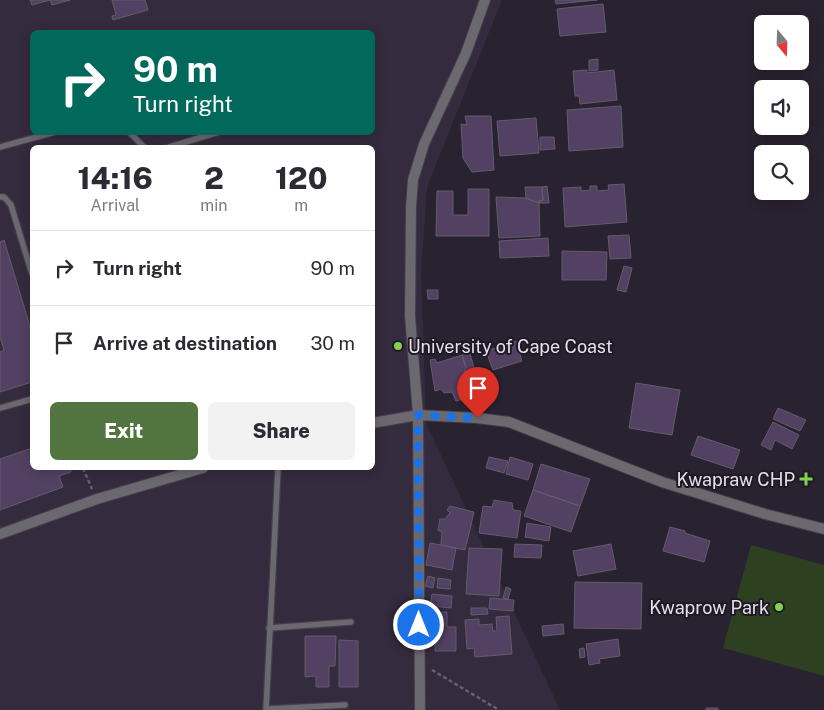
<!DOCTYPE html>
<style>
:root{--surface:#fff;--page:#f2f2f3;--text:#2b2b33;--muted:#7c7c81;--line:#e1e1e2;--accent:#527540}
body{margin:0;font-family:"Public Sans",sans-serif;background:var(--page);color:var(--text);height:100vh;display:flex;flex-direction:column;font-size:19px;white-space:nowrap}
*{box-sizing:border-box;margin:0}
p{font-size:16px;color:var(--muted)}
.icon{flex:none;width:28px;height:28px;fill:none;stroke:currentColor;stroke-width:2;stroke-linecap:round;stroke-linejoin:round}
.map{position:relative;flex:1;overflow:hidden}
.panel{position:absolute;left:30px;top:145px;width:345px;height:325px;display:flex;flex-direction:column;background:var(--surface);border-radius:8px;box-shadow:0 2px 12px #0003}
.panel>*{flex:none}
.banner{position:absolute;left:30px;top:30px;width:345px;height:105px;border-radius:8px;box-shadow:0 2px 12px #0003;background:#00695c;color:#fff;overflow:hidden}
.needle{width:32px;rotate:161deg}
.controls{position:absolute;left:754px;top:15px;display:grid;gap:10px}
.controls a{display:grid;place-items:center;width:55px;height:55px;border-radius:8px;background:var(--surface);box-shadow:0 2px 12px #0003;font-size:25px}
.pin{position:absolute;display:grid;place-items:center;width:42px;height:42px;color:#fff;margin:-51px -21px;border-radius:50% 50% 50% 0;rotate:-45deg;box-shadow:0 0 5px #0007}
.pin .icon{rotate:45deg}
.me{position:absolute;width:55px;margin:-28px;rotate:0deg;stroke-linejoin:round;filter:drop-shadow(0 0 4px #0008)}
.turn{display:flex;align-items:center;gap:18px;height:105px;padding:0 20px;font-size:22px}
.turn .icon{width:65px;height:65px;stroke-width:2.5}
.turn b{display:block;font-size:35px;line-height:42px}
.eta{display:flex;justify-content:space-evenly;align-items:center;height:85px;text-align:center}
.eta b{font-size:30px;font-weight:800;line-height:35px}
.cta{display:flex;gap:10px;margin-top:auto;padding:10px 20px}
.cta a{flex:1;height:58px;border-radius:8px;background:var(--accent);color:#fff;font-size:20px;font-weight:800;line-height:58px;text-align:center}
.cta a+a{background:var(--page);color:var(--text)}
ul{padding:0;list-style:none}
li{display:flex;align-items:center;gap:15px;height:75px;padding:0 20px;border-top:1px solid var(--line)}
li div{flex:1}
li b{display:block;font-size:19px}
li em{font-style:normal}
.map>svg:first-child{display:block}
</style>
<div class="map">
<svg width="824" height="710" viewBox="0 0 824 710">
<rect width="100%" height="100%" fill="#292230"/>
<!-- built -->
<path fill="#352b3e" fill-rule="evenodd" d="M 0,0 L 502,0 L 427,187 L 421,273 L 426,423 L 560,710 L 0,710 ZM 32,32 L 372,32 L 372,132 L 32,132 ZM 32,148 L 372,148 L 372,468 L 32,468 Z"/>
<!-- green -->
<path fill="#2d4121" d="M 751,545 L 824,565 L 824,676 L 723,648 Z"/>
<!-- building -->
<path fill="#524163" stroke="#635c6b" d="M 30,0 L 50,0 L 32,5 Z
M 50,0 L 70,0 L 52,5 Z
M 112,0 L 145,0 L 148,10 L 113,20 L 112,16 L 116,15 Z
M 555,0 L 597,0 L 556,4 Z
M 603,4 L 606,32 L 560,36 L 557,9 Z
M 598,59 L 598,70 L 589,71 L 589,60 Z
M 587,70 L 587,73 L 614,70 L 617,100 L 580,104 L 579,96 L 575,96 L 573,71 Z
M 621,106 L 623,147 L 569,151 L 567,110 Z
M 465,116 L 491,116 L 494,170 L 472,172 L 463,158 L 461,124 L 467,125 Z
M 536,118 L 539,153 L 500,156 L 497,121 Z
M 540,137 L 554,137 L 555,149 L 540,150 Z
M 624,184 L 627,222 L 565,227 L 563,188 L 581,187 L 581,191 L 590,190 L 590,186 L 597,186 L 597,191 L 609,190 L 608,185 Z
M 547,186 L 549,203 L 539,203 L 539,201 L 543,200 L 542,187 Z
M 525,187 L 542,187 L 543,200 L 539,201 L 539,203 L 526,198 Z
M 468,189 L 489,189 L 489,236 L 436,236 L 437,191 L 453,191 L 453,215 L 468,215 Z
M 496,197 L 526,198 L 539,203 L 540,236 L 499,238 Z
M 629,235 L 631,258 L 610,259 L 608,236 Z
M 548,238 L 549,256 L 500,258 L 499,241 Z
M 4,240 L 32,333 L 32,382 L 0,392 L 0,352 L 4,350 L 0,337 L 0,242 Z
M 562,251 L 607,252 L 606,280 L 562,280 Z
M 624,266 L 632,268 L 626,292 L 617,290 Z
M 427,290 L 438,290 L 438,299 L 428,299 Z
M 516,341 L 522,361 L 493,370 L 486,351 Z
M 470,354 L 484,401 L 469,404 L 465,393 L 462,393 L 459,385 L 468,382 L 464,370 L 466,368 L 462,355 Z
M 462,355 L 466,368 L 464,370 L 468,382 L 459,385 L 462,393 L 465,393 L 467,398 L 456,401 L 452,392 L 444,393 L 441,389 L 435,391 L 430,360 L 435,359 L 437,363 Z
M 636,383 L 680,390 L 672,435 L 629,428 Z
M 778,408 L 806,420 L 800,431 L 773,419 Z
M 773,422 L 799,435 L 792,449 L 775,440 L 771,450 L 761,445 Z
M 698,436 L 740,450 L 733,469 L 691,455 Z
M 32,448 L 32,468 L 70,468 L 71,472 L 59,476 L 63,487 L 0,510 L 0,459 Z
M 489,457 L 508,461 L 504,473 L 486,468 Z
M 510,457 L 533,464 L 528,480 L 506,474 Z
M 541,464 L 590,479 L 580,506 L 533,490 Z
M 533,490 L 580,506 L 571,532 L 524,516 Z
M 494,500 L 512,503 L 513,510 L 521,511 L 517,538 L 479,533 L 483,506 L 492,507 Z
M 450,506 L 474,512 L 465,550 L 441,545 L 442,532 L 438,530 L 440,519 L 445,519 L 450,513 L 447,510 Z
M 527,523 L 551,527 L 549,541 L 525,537 Z
M 670,527 L 685,531 L 685,533 L 710,541 L 704,562 L 663,551 Z
M 430,543 L 456,548 L 452,570 L 426,565 Z
M 515,544 L 542,545 L 541,558 L 514,557 Z
M 611,544 L 616,569 L 578,576 L 573,551 Z
M 469,548 L 502,549 L 499,596 L 466,594 Z
M 428,576 L 435,578 L 433,588 L 425,586 Z
M 438,578 L 451,580 L 450,589 L 437,588 Z
M 575,582 L 642,583 L 641,629 L 574,628 Z
M 506,587 L 511,589 L 508,599 L 503,598 Z
M 432,594 L 452,596 L 451,608 L 430,606 Z
M 490,598 L 514,600 L 513,611 L 489,609 Z
M 471,608 L 487,608 L 488,614 L 471,615 Z
M 436,612 L 447,612 L 447,627 L 456,627 L 456,651 L 435,651 Z
M 509,616 L 512,654 L 475,657 L 474,648 L 467,649 L 465,620 L 479,619 L 479,625 L 492,624 L 493,631 L 497,631 L 496,617 Z
M 563,624 L 564,634 L 543,636 L 542,626 Z
M 305,636 L 336,636 L 335,666 L 329,666 L 329,687 L 316,687 L 316,676 L 305,677 Z
M 618,639 L 620,656 L 599,659 L 600,663 L 589,665 L 586,644 Z
M 339,640 L 358,641 L 358,687 L 339,687 Z
M 584,648 L 585,657 L 580,658 L 579,649 Z
M 706,708 L 718,708 L 718,710 L 706,710 Z"/>
<g fill="none" stroke-linecap="round" stroke-linejoin="round">
<defs>
<path id="service" d="M 129,132 L 145,148
M 0,147 L 55,132
M 166,148 L 219,132
M 0,197 L 4,197 L 11,205 L 32,274
M 0,408 L 32,399
M 269,628 L 351,622
M 266,709 L 345,705
M 266,710 L 278,468"/>
<path id="minor" d="M 372,423 L 418,415 L 477,418 L 509,422 L 662,482 L 765,514 L 824,529
M 0,534 L 97,499 L 203,468
M 420,710 L 418,415 L 410,316 L 411,207 L 413,180 L 424,144 L 466,53 L 485,0"/>
</defs>
<!-- service casing -->
<use href="#service" stroke="#433d4a" stroke-width="8"/>
<!-- minor casing -->
<use href="#minor" stroke="#433d4a" stroke-width="12"/>
<!-- path -->
<path stroke="#66606c" stroke-width="2.5" stroke-dasharray="4 2.5" stroke-linecap="butt" d="M 83,468 L 92,489
M 432,670 L 499,710"/>
<!-- service -->
<use href="#service" stroke="#6b686f" stroke-width="5.5"/>
<!-- minor -->
<use href="#minor" stroke="#6b686f" stroke-width="10"/>
</g>
<g fill="none" stroke-linecap="round" stroke-linejoin="round">
<!-- route -->
<path stroke="#1a73e8" stroke-width="9" stroke-dasharray="0 16.2" d="M 419,625 L 418,415 L 478,418"/>
</g>
<!-- markers -->
<g fill="#82d04f" stroke="#1f1926" stroke-width="2">
<circle cx="398" cy="346" r="5"/>
<path d="M803.5 471.5h5v5h5v5h-5v5h-5v-5h-5v-5h5z"/>
<circle cx="779" cy="607" r="5"/>
</g>
<g text-anchor="middle" dominant-baseline="central" stroke-width="4" stroke-linejoin="round" paint-order="stroke">
<!-- poi labels -->
<g font-size="18" fill="#e4e0e9" stroke="#1f1926" text-anchor="end">
<text x="408" y="346" text-anchor="start">University of Cape Coast</text>
<text x="795" y="479">Kwapraw CHP</text>
<text x="769" y="607">Kwaprow Park</text>
</g>
</g>
</svg>
<div class="controls">
<a><svg class="needle" viewBox="-14 -14 28 28"><path d="M0-13l5 13h-10z" fill="#e53935"/><path d="M0 13l5-13h-10z" fill="#7c7c81"/></svg></a>
<a><svg class="icon" aria-label="sound" viewBox="0 0 24 24"><path d="M4 9h4l5-4v14l-5-4H4zM17 9q2 3 0 6"/></svg></a>
<a><svg class="icon" aria-label="search" viewBox="0 0 24 24"><circle cx="10" cy="10" r="6"/><path d="M15 15l6 6"/></svg></a>
</div>
<div class="pin" style="left:478px;top:418px;background:#d93025"><svg class="icon" aria-label="arrive" viewBox="0 0 24 24"><path d="M6 21V4h12l-3 4 3 4H6"/></svg></div>
<svg class="me" style="left:419px;top:625px" viewBox="-20 -20 40 40"><circle r="17" fill="#1a73e8" stroke="#fff" stroke-width="3"/><path d="M0-11L8 9 0 5-8 9z" fill="#fff"/></svg>
<div class="banner">
<div class="turn"><svg class="icon" aria-label="right" viewBox="0 0 24 24"><path d="M7 20v-9h11M14 6l5 5-5 5"/></svg><div><b>90 m</b>Turn right</div></div>
</div>
<section class="panel">
<div class="eta">
<div><b>14:16</b><p>Arrival</p></div>
<div><b>2</b><p>min</p></div>
<div><b>120</b><p>m</p></div>
</div>
<ul>
<li><svg class="icon" aria-label="right" viewBox="0 0 24 24"><path d="M7 20v-9h11M14 6l5 5-5 5"/></svg><div><b>Turn right</b></div><em>90 m</em></li>
<li><svg class="icon" aria-label="arrive" viewBox="0 0 24 24"><path d="M6 21V4h12l-3 4 3 4H6"/></svg><div><b>Arrive at destination</b></div><em>30 m</em></li>
</ul>
<div class="cta"><a>Exit</a><a>Share</a></div>
</section>
</div>
